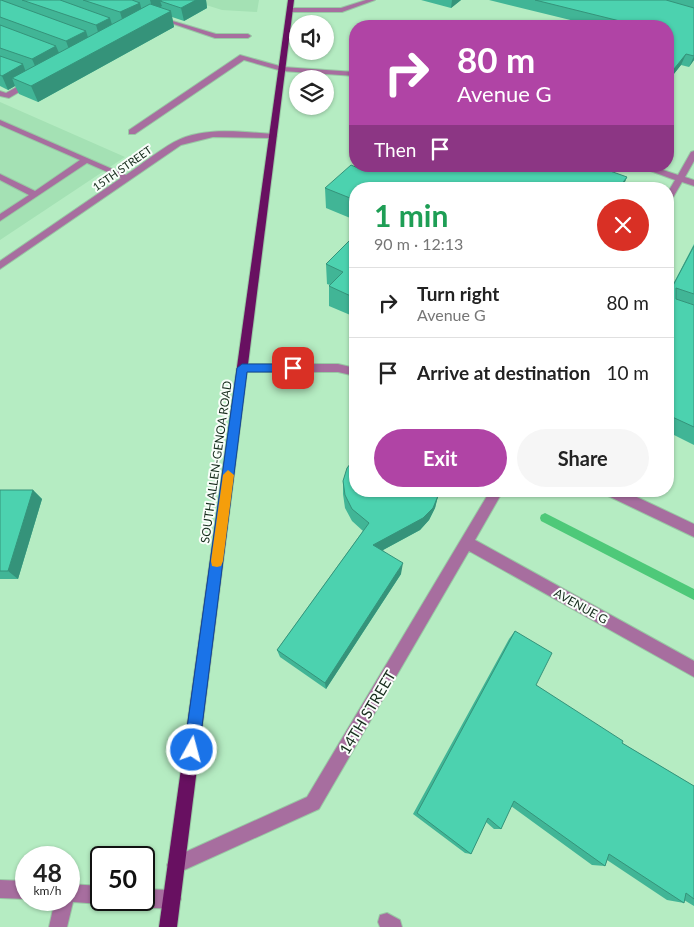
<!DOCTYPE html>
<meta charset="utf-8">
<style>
:root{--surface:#fff;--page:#f6f6f6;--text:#222;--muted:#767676;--line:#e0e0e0;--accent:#b044a5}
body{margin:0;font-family:Lato,sans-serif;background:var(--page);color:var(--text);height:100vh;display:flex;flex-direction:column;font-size:19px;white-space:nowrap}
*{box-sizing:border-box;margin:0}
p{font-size:16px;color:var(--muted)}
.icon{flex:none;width:28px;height:28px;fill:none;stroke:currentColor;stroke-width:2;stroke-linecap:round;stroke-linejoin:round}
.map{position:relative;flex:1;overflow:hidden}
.drawer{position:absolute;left:349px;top:182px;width:325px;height:315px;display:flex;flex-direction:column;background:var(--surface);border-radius:20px;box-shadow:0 1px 4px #0004}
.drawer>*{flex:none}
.top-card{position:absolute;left:349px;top:20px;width:325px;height:152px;border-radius:20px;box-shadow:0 1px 4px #0004;background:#b044a5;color:#fff;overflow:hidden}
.buttons{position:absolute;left:289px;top:15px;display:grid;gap:10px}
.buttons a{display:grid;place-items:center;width:45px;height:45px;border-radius:50%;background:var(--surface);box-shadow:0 1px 4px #0004;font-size:25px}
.speed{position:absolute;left:15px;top:846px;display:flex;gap:10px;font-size:25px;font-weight:700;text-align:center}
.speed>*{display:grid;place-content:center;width:65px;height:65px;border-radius:50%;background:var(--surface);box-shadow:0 1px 4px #0004;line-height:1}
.speed small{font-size:12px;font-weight:400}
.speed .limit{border:2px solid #111;border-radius:8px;background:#fff;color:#111}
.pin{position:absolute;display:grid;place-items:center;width:42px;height:42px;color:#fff;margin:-21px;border-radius:10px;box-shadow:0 2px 8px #0006}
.me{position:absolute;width:55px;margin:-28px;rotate:7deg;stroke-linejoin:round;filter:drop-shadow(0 0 4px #0008)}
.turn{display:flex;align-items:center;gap:18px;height:105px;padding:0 25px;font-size:22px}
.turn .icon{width:65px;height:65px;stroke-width:2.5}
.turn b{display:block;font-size:35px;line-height:42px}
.then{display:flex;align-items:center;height:48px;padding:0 25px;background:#0003;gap:10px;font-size:19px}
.round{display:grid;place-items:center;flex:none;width:52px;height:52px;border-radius:26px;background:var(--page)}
.summary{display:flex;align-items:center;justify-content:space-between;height:85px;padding:0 25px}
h1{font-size:30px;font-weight:700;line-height:38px;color:#1e9e55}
.primary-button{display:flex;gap:10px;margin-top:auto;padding:10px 25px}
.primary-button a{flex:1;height:58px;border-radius:30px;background:var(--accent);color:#fff;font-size:20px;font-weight:700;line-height:58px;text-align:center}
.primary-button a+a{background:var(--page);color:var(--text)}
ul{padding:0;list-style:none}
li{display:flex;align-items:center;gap:15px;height:70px;padding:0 25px;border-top:1px solid var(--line)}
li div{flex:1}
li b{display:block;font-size:19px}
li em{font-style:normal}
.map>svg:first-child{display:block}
</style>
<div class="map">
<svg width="694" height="927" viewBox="0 0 694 927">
<rect width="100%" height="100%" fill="#b5ecc2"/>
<!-- built -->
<path fill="#a4e1b4" d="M 190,0 L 259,0 L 257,12 L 222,10 Z
M 0,102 L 125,157 L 0,240 Z"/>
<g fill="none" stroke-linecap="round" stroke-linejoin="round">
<!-- stream -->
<path fill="#4ec979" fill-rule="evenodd" d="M 545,513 L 694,589 L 694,600 L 541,521 L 540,518 L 541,515 Z"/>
<defs>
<path id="minor" d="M 366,0 L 375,0 L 342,12 L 290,12 L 287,10 L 290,8 L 341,8 Z
M 156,16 L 216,34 L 248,34 L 251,36 L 248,38 L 215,38 L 156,18 Z
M 240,55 L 283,67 L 355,72 L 355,76 L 282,71 L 244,60 L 135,134 L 129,134 L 129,130 Z
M 29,80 L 36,82 L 9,98 L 0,96 L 0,91 L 6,93 Z
M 0,120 L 126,175 C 142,164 158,151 174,142 C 203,126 242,132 273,134 L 277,136 L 273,138 L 213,137 L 181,145 L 0,269 L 0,261 L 121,178 L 87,163 L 0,221 L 0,214 L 29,195 L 0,180 L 0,174 L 35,191 L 80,160 L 0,125 Z
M 694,151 L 694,161 L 685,177 L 694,180 L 694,186 L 682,182 L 671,201 L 668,202 L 668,192 L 675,180 L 637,166 L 651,166 L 678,175 L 691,152 Z
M 243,364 L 338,364 L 355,368 L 355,376 L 338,372 L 243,372 L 237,368 Z
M 490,491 L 503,491 L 475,540 L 694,661 L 694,677 L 469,551 L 319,809 L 182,871 L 176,874 L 170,871 L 167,865 L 170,859 L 307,797 Z
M 605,491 L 624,491 L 694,524 L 694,537 L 606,495 Z
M 0,880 L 26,881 L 26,899 L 0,898 Z
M 69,884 L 101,886 L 101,900 L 107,901 L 101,904 L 73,902 L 67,927 L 49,927 L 55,900 L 69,900 Z
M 144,889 L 172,890 L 178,893 L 181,899 L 178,905 C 167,910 149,909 138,904 L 136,900 L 144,900 Z
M 387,913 L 400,920 L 402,927 L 380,927 L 378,922 L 380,915 Z"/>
<path id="major" d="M 288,0 L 294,0 L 177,927 L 159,927 Z"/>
</defs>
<!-- minor casing -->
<use href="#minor" stroke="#98c9a4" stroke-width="2"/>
<!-- major casing -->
<use href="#major" stroke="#98c9a4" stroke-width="2"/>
<!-- minor -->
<use href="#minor" fill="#a76e9f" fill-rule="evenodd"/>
<!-- major -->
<use href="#major" fill="#681061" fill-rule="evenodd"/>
</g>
<!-- wall -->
<path fill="#41b596" d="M 0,0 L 206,0 L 207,8 L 184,21 L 172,17 L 174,27 L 38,102 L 19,94 L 15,86 L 8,90 L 0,86 Z
M 421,0 L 461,0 L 451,8 Z
M 489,0 L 694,0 L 694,60 L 689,67 L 681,65 L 669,80 L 668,79 L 668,26 L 595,26 Z
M 358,168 L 627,177 L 622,189 L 355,189 L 355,220 L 326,208 L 325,188 Z
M 355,235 L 355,317 L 329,306 L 329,286 L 330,285 L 327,284 L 326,264 Z
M 694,244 L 694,445 L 668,432 L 668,294 Z
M 343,481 L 438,496 L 435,508 L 429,520 L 420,530 L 383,550 L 401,574 L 326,689 L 280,657 L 277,650 L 363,531 L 352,521 L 345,508 L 343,494 Z
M 0,490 L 33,490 L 42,499 L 18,579 L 0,579 Z
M 515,631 L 536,685 L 622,743 L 694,786 L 694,906 L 684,900 L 684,903 L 667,900 L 607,860 L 605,866 L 592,865 L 511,806 L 501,829 L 494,829 L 486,822 L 471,854 L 465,853 L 413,814 L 509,639 Z"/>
<!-- shaded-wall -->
<path fill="#35937a" d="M 150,0 L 170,0 L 160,1 L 162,6 L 153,11 Z
M 196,0 L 206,0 L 207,8 L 184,21 L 181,8 Z
M 452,0 L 461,0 L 451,8 Z
M 140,3 L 143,16 L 124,26 L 120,12 Z
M 171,11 L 174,27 L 38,102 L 31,86 Z
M 110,18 L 114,31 L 100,39 L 96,25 Z
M 86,31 L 90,44 L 71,55 L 66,41 Z
M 56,46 L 62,60 L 38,73 L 32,59 Z
M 686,54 L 681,65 L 669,80 L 674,69 Z
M 694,56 L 694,60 L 689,67 Z
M 23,64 L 28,78 L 12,78 L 15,86 L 8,90 L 2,76 Z
M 627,177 L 622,189 L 618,189 Z
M 33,490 L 42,499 L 18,579 L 8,571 Z
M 438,496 L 435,508 L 429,520 L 420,530 L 372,556 L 373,545 Z
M 403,563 L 401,574 L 326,689 L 325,683 Z"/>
<!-- building -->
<path fill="#4cd2af" stroke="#35937a" d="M 0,0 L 1,0 L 86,31 L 66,41 L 0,17 Z
M 22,0 L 60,0 L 110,18 L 96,25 Z
M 83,0 L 132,0 L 140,3 L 120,12 Z
M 162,0 L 196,0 L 181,8 L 160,1 Z
M 535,0 L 666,0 L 694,8 L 694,56 L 686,54 L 674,69 L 668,67 L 668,26 L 635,26 L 636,25 Z
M 150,4 L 171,11 L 31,86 L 12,78 Z
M 0,25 L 56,46 L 32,59 L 0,48 Z
M 0,56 L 23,64 L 2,76 L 0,75 Z
M 351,165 L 358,168 L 360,166 L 596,166 L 627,177 L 618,189 L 355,189 L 355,200 L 325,188 Z
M 355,235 L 355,298 L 329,286 L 343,272 L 326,264 Z
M 694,246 L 694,294 L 676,288 L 676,299 L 694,305 L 694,427 L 668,415 L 668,295 Z
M 355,458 L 355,491 L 438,491 L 438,496 L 433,508 L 423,518 L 373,545 L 403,563 L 325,683 L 277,650 L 369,523 L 352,509 L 345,495 L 343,481 L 347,468 Z
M 0,490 L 33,490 L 8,571 L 0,571 Z
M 515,631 L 552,653 L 536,685 L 623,741 L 622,743 L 694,786 L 694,899 L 686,893 L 684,903 L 609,854 L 605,866 L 514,801 L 501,829 L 488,818 L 471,854 L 417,813 Z"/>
<!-- route -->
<path fill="#1a73e8" stroke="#114b97" d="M 242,364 L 293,364 L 298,368 L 293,372 L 247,372 L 199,750 L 197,756 L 192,758 L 187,756 L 184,750 L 237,368 Z"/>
<!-- slow -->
<path fill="#f59e0b" d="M 228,470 L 234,475 L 223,561 L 221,566 L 217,567 L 212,566 L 211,561 L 223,475 Z"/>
<g text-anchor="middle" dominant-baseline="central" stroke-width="4" stroke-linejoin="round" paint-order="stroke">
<!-- far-street labels -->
<g font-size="11" fill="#162c1c" stroke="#f9fefa">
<text transform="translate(122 168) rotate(-35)">15TH STREET</text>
</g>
<!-- street labels -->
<g font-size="12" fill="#162c1c" stroke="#f9fefa">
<text transform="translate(216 462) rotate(-82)">SOUTH ALLEN-GENOA ROAD</text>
<text transform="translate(581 606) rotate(29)">AVENUE G</text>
</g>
<!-- near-street labels -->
<g font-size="15" fill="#162c1c" stroke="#f9fefa">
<text transform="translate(367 712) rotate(-59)">14TH STREET</text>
</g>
</g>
</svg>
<div class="buttons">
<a><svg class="icon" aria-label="sound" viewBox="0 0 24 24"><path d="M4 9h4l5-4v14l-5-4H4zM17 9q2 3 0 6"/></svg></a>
<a><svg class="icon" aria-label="layers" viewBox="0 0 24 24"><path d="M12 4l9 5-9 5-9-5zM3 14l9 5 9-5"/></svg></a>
</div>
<div class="speed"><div>48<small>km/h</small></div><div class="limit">50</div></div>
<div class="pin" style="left:293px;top:368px;background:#d93025"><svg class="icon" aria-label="arrive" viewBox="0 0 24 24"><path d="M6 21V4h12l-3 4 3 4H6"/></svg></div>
<svg class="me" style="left:192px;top:750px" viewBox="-20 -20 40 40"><circle r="17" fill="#1a73e8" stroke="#fff" stroke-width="3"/><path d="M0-11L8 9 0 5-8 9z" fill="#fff"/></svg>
<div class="top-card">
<div class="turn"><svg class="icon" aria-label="right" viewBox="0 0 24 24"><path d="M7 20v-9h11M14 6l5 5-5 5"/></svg><div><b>80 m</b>Avenue G</div></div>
<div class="then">Then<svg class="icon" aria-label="arrive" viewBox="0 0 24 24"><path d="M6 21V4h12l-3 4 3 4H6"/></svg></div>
</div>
<section class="drawer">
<div class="summary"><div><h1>1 min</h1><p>90 m · 12:13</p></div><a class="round" style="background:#d93025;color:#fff"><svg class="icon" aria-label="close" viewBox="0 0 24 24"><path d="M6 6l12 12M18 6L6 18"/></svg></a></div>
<ul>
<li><svg class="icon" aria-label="right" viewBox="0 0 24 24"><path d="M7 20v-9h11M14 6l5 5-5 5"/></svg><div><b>Turn right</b><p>Avenue G</p></div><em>80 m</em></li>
<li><svg class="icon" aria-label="arrive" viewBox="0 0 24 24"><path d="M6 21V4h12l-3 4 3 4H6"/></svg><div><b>Arrive at destination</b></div><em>10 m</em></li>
</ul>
<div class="primary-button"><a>Exit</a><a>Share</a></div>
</section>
</div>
